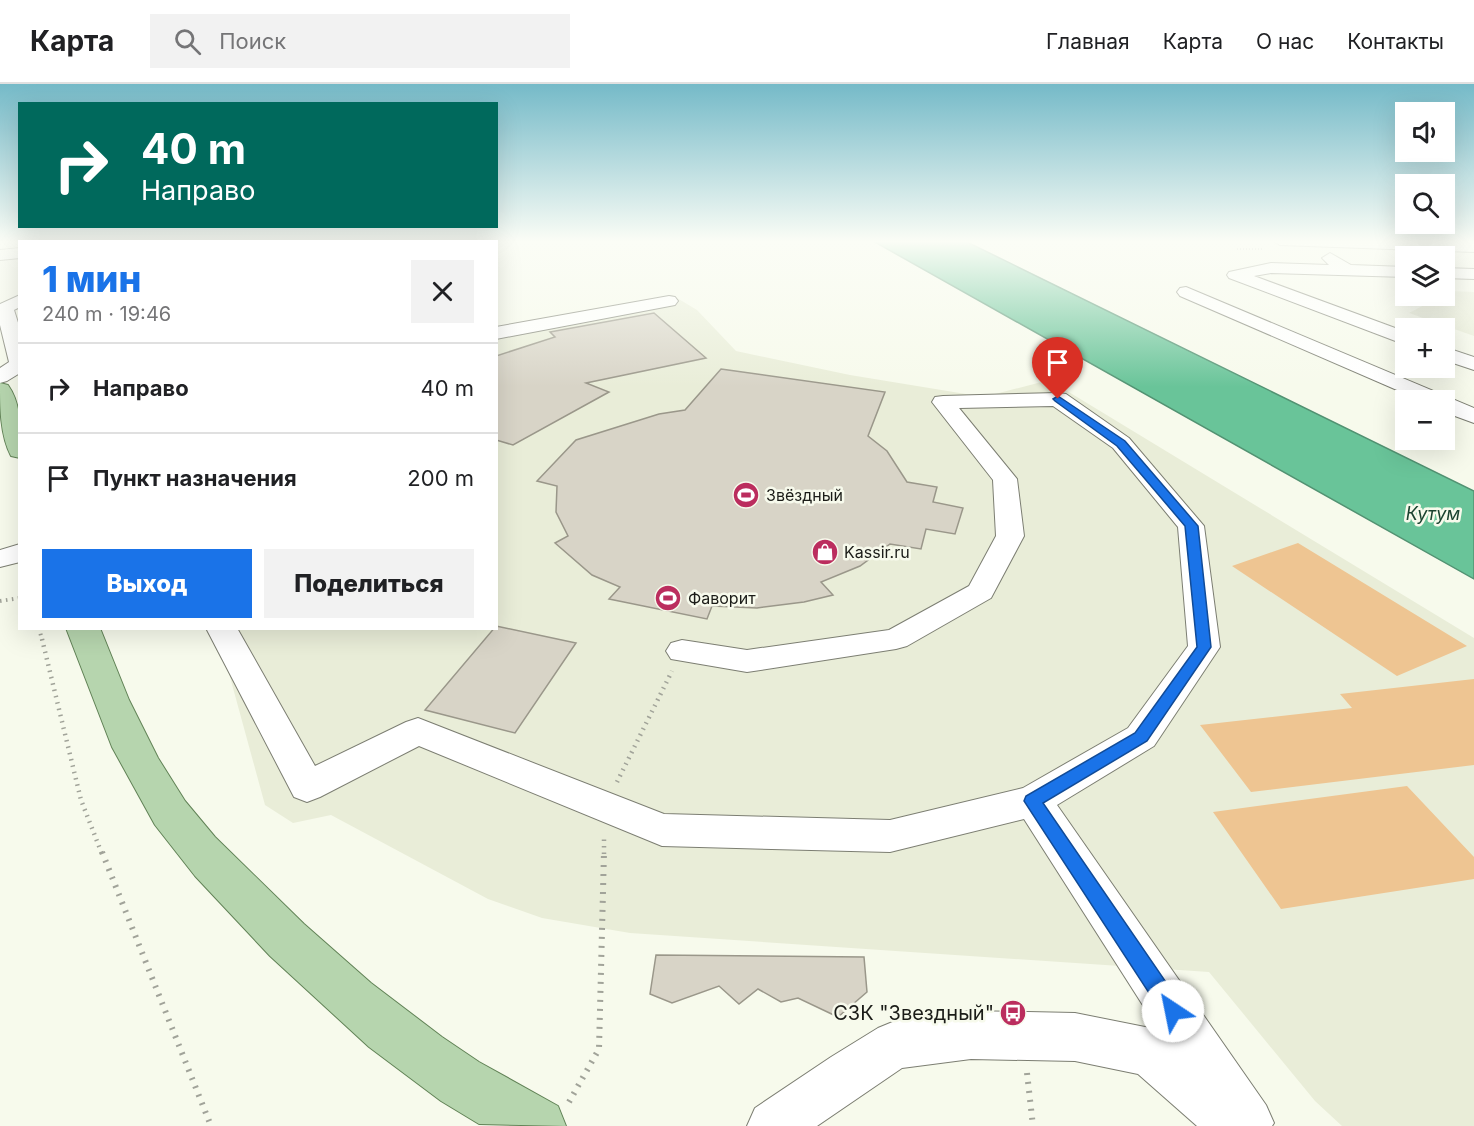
<!DOCTYPE html>
<html lang="ru">
<meta charset="utf-8">
<style>
:root{--surface:#fff;--page:#f2f2f2;--text:#202124;--muted:#757577;--line:#e0e0e0;--accent:#1a73e8}
body{margin:0;font-family:Inter,sans-serif;background:var(--page);color:var(--text);height:100vh;display:flex;flex-direction:column;font-size:22px;white-space:nowrap}
*{box-sizing:border-box;margin:0}
p{font-size:20px;color:var(--muted)}
.icon{flex:none;width:33px;height:33px;fill:none;stroke:currentColor;stroke-width:2;stroke-linecap:round;stroke-linejoin:round}
.map{position:relative;flex:1;overflow:hidden}
.side{position:absolute;left:18px;top:156px;width:480px;height:390px;display:flex;flex-direction:column;background:var(--surface);border-radius:0px;box-shadow:0 6px 24px #0002}
.side>*{flex:none}
.hud{position:absolute;left:18px;top:18px;width:480px;height:126px;border-radius:0px;box-shadow:0 6px 24px #0002;background:#00695c;color:#fff;overflow:hidden}
.controls{position:absolute;left:1395px;top:18px;display:grid;gap:12px}
.controls a{display:grid;place-items:center;width:60px;height:60px;border-radius:0px;background:var(--surface);box-shadow:0 6px 24px #0002;font-size:30px}
.pin{position:absolute;display:grid;place-items:center;width:51px;height:51px;color:#fff;margin:-62px -26px;border-radius:50% 50% 50% 0;rotate:-45deg;box-shadow:0 0 6px #0007}
.pin .icon{rotate:45deg}
.me{position:absolute;width:66px;margin:-33px;rotate:326deg;stroke-linejoin:round;filter:drop-shadow(0 0 4px #0008)}
.turn{display:flex;align-items:center;gap:21px;height:126px;padding:0 24px;font-size:27px}
.turn .icon{width:78px;height:78px;stroke-width:2.5}
.turn b{display:block;font-size:42px;line-height:51px}
.round{display:grid;place-items:center;flex:none;width:63px;height:63px;border-radius:0px;background:var(--page)}
.overview{display:flex;align-items:center;justify-content:space-between;height:102px;padding:0 24px}
h1{font-size:36px;font-weight:800;line-height:45px;color:var(--accent)}
.button{display:flex;gap:12px;margin-top:auto;padding:12px 24px}
.button a{flex:1;height:69px;border-radius:0px;background:var(--accent);color:#fff;font-size:24px;font-weight:800;line-height:69px;text-align:center}
.button a+a{background:var(--page);color:var(--text)}
ul{padding:0;list-style:none}
li{display:flex;align-items:center;gap:18px;height:90px;padding:0 24px;border-top:2px solid var(--line)}
li div{flex:1}
li b{display:block;font-size:22px}
li em{font-style:normal}
header{display:flex;align-items:center;gap:36px;box-sizing:border-box;height:84px;padding:0 30px;background:var(--surface);border-bottom:2px solid var(--line)}
header strong{font-size:28px}
nav{display:flex;gap:33px;margin-inline-start:auto;font-size:21px}
.search{width:420px;height:54px;background:var(--page);display:flex;align-items:center;gap:15px;box-sizing:border-box;padding:0 21px;border-radius:0px;color:var(--muted);font-size:22px}
.map>svg:first-child{display:block}
</style>
<header>
<strong>Карта</strong>
<div class="search"><svg class="icon" aria-label="search" viewBox="0 0 24 24"><circle cx="10" cy="10" r="6"/><path d="M15 15l6 6"/></svg>Поиск</div>
<nav><a>Главная</a><a>Карта</a><a>О нас</a><a>Контакты</a></nav>
</header>
<div class="map">
<svg width="1474" height="1042" viewBox="0 0 1474 1042">
<rect width="100%" height="100%" fill="#f7faec"/>
<!-- built -->
<path fill="#e9edd8" d="M 1451,207 L 1474,208 L 1474,252 L 1409,229 Z
M 672,211 L 697,226 L 736,267 L 850,291 L 984,313 L 1049,296 L 1474,554 L 1474,1042 L 1342,1042 L 1315,1017 L 1209,888 L 630,849 L 542,834 L 488,815 L 331,731 L 293,739 L 265,721 L 221,560 L 214,545 L 496,544 L 497,244 Z"/>
<!-- green -->
<path fill="#eec592" d="M 1298,459 L 1467,562 L 1397,592 L 1232,482 Z
M 1474,595 L 1474,681 L 1251,708 L 1200,641 L 1352,624 L 1340,610 Z
M 1407,702 L 1474,773 L 1474,795 L 1281,825 L 1213,728 Z"/>
<!-- water -->
<path fill="#69c499" stroke="#529272" stroke-width="1.5" d="M 873,157 L 965,157 L 1474,407 L 1474,495 Z"/>
<!-- building -->
<path fill="#d8d4c7" stroke="#9a978a" stroke-width="1.5" d="M 654,229 L 706,274 L 586,299 L 609,308 L 513,361 L 496,356 L 496,272 L 555,253 L 550,248 Z
M 721,285 L 885,308 L 868,352 L 887,367 L 907,398 L 937,403 L 933,418 L 963,424 L 955,450 L 926,445 L 921,465 L 890,460 L 860,482 L 821,498 L 833,511 L 804,518 L 757,524 L 712,522 L 707,535 L 609,515 L 620,503 L 592,491 L 555,459 L 568,452 L 556,428 L 557,402 L 537,397 L 576,356 L 659,330 L 685,326 Z
M 496,542 L 576,559 L 515,649 L 425,626 Z
M 656,871 L 864,873 L 867,908 L 838,933 L 798,914 L 781,918 L 758,905 L 739,920 L 719,902 L 672,919 L 650,910 Z"/>
<g fill="none" stroke-linecap="round" stroke-linejoin="round">
<defs>
<path id="minor" d="M 104,157 L 119,157 L 104,158 Z
M 1273,157 L 1474,158 L 1474,168 L 1280,161 Z
M 20,164 L 20,174 L 0,176 L 0,166 Z
M 1330,169 L 1351,181 L 1406,183 L 1406,193 L 1271,189 L 1254,192 L 1406,248 L 1406,261 L 1229,194 L 1227,191 L 1229,188 L 1271,179 L 1329,181 L 1322,174 Z
M 1444,184 L 1474,185 L 1474,195 L 1444,194 Z
M 1186,203 L 1474,324 L 1474,339 L 1444,328 L 1444,316 L 1420,316 L 1180,212 L 1177,208 L 1180,204 Z
M 20,211 L 20,223 L 14,226 L 20,245 L 20,289 L 7,297 L 0,299 L 0,284 L 9,278 L 0,241 L 0,220 Z
M 669,212 L 675,213 L 678,217 L 675,221 L 496,255 L 496,243 Z
M 1444,263 L 1474,273 L 1474,286 L 1444,276 Z
M 1058,309 L 1066,310 L 1129,354 L 1204,442 L 1220,563 L 1154,662 L 1057,721 L 1266,1021 L 1274,1039 L 1272,1042 L 1197,1042 L 1138,990 L 1075,977 L 971,975 L 902,984 L 817,1042 L 747,1042 L 755,1024 L 831,973 L 878,944 L 895,937 L 971,927 L 1075,929 L 1150,944 L 1160,948 L 1024,735 L 890,768 L 662,762 L 419,662 L 320,713 L 307,718 L 294,713 L 206,544 L 237,544 L 315,682 L 406,638 L 418,634 L 664,730 L 890,736 L 1023,704 L 1128,644 L 1188,562 L 1178,443 L 1113,364 L 1053,322 L 959,324 L 1017,395 L 1024,452 L 991,514 L 907,562 L 896,565 L 747,588 L 671,575 L 666,567 L 671,559 L 682,556 L 747,566 L 889,546 L 969,502 L 996,452 L 993,396 L 932,318 L 935,313 L 943,312 Z
M 20,460 L 20,478 L 0,483 L 0,466 Z"/>
<path id="major" d="M 0,299 L 8,301 C 23,322 20,349 20,374 L 11,372 C 0,351 0,323 0,299 Z
M 66,544 L 100,544 L 129,616 L 158,674 L 185,717 L 215,753 L 304,840 L 371,899 L 442,953 L 479,978 L 558,1022 L 566,1042 L 479,1040 L 441,1017 L 369,963 L 270,872 L 195,792 L 155,741 L 112,663 Z"/>
</defs>
<!-- minor casing -->
<use href="#minor" stroke="#7c7e72" stroke-width="2"/>
<!-- major casing -->
<use href="#major" stroke="#618256" stroke-width="2"/>
<!-- path-far3 -->
<path stroke="#a1a399" stroke-width="2" stroke-dasharray="1 2" stroke-linecap="butt" d="M 1237,165 L 1263,165"/>
<!-- path-far2 -->
<path stroke="#a1a399" stroke-width="4" stroke-dasharray="1.5 4.5" stroke-linecap="butt" d="M 0,517 L 20,514
M 39,544 L 42,556"/>
<!-- path-far1 -->
<path stroke="#a1a399" stroke-width="4.5" stroke-dasharray="1.5 5" stroke-linecap="butt" d="M 42,555 L 81,716 L 102,770
M 617,698 L 672,587
M 604,770 L 604,751"/>
<!-- path -->
<path stroke="#a1a399" stroke-width="6" stroke-dasharray="2 7" stroke-linecap="butt" d="M 102,768 L 211,1042
M 1027,989 L 1033,1042
M 569,1018 L 599,965 L 604,768"/>
<!-- minor -->
<use href="#minor" fill="#fff" fill-rule="evenodd"/>
<!-- major -->
<use href="#major" fill="#b6d5ae" fill-rule="evenodd"/>
</g>
<!-- sky -->
<linearGradient id="sky" x2="0" y2="1"><stop stop-color="#75bac8"/><stop offset="0.52" stop-color="#fbfdf6"/><stop offset="1" stop-color="#fbfdf6" stop-opacity="0"/></linearGradient>
<rect width="1474" height="303" fill="url(#sky)"/>
<!-- route -->
<path fill="#1a73e8" stroke="#114b97" stroke-width="1.5" d="M 1058,312 L 1125,357 L 1198,442 L 1211,563 L 1147,657 L 1043,719 L 1181,920 L 1184,927 L 1181,935 L 1173,938 L 1166,935 L 1024,717 L 1026,712 L 1135,649 L 1197,563 L 1185,442 L 1117,362 L 1055,317 L 1053,315 Z"/>
<!-- icons -->
<defs>
<symbol id="stadium-disc" viewBox="-11 -11 22 22"><circle r="9.5" fill="#bb2d5e" stroke="#f7faec"/><path d="M0-5a6.5 5 0 1 0 0 10a6.5 5 0 1 0 0-10ZM-3.5-1.8h7v3.6h-7Z" fill="#fff"/></symbol>
<symbol id="shop-disc" viewBox="-11 -11 22 22"><circle r="9.5" fill="#bb2d5e" stroke="#f7faec"/><path d="M-5-2.5h2.3a2.7 3.5 0 0 1 5.4 0H5L5.5 6h-11ZM-1.5-2.5h3a1.5 2.3 0 0 0-3 0Z" fill="#fff"/></symbol>
<symbol id="bus-disc" viewBox="-11 -11 22 22"><circle r="9.5" fill="#bb2d5e" stroke="#f7faec"/><path d="M-5-6H5V4H4V6H2V4H-2V6H-4V4H-5ZM-3.5-4V0h7V-4ZM-3.5 1.2v1.5H-2V1.2ZM2 1.2v1.5H3.5V1.2Z" fill="#fff"/></symbol>
</defs>
<g fill-rule="evenodd">
<use href="#stadium-disc" x="731" y="396" width="30" height="30"/>
<use href="#shop-disc" x="810" y="453" width="30" height="30"/>
<use href="#stadium-disc" x="653" y="499" width="30" height="30"/>
<use href="#bus-disc" x="998" y="914" width="30" height="30"/>
</g>
<g text-anchor="middle" dominant-baseline="central" stroke-width="5" stroke-linejoin="round" paint-order="stroke">
<!-- poi labels -->
<g font-size="16" fill="#1b1c18" stroke="#f7faec" text-anchor="start">
<text x="766" y="411">Звёздный</text>
<text x="844" y="468">Kassir.ru</text>
<text x="688" y="514">Фаворит</text>
</g>
<!-- water labels -->
<g font-size="18" font-style="italic" fill="#1b4330" stroke="#f7faec">
<text x="1433" y="429">Кутум</text>
</g>
<!-- near-poi labels -->
<g font-size="20" fill="#1b1c18" stroke="#f7faec" text-anchor="end">
<text x="994" y="929">СЗК "Звездный"</text>
</g>
</g>
</svg>
<div class="controls">
<a><svg class="icon" aria-label="sound" viewBox="0 0 24 24"><path d="M4 9h4l5-4v14l-5-4H4zM17 9q2 3 0 6"/></svg></a>
<a><svg class="icon" aria-label="search" viewBox="0 0 24 24"><circle cx="10" cy="10" r="6"/><path d="M15 15l6 6"/></svg></a>
<a><svg class="icon" aria-label="layers" viewBox="0 0 24 24"><path d="M12 4l9 5-9 5-9-5zM3 14l9 5 9-5"/></svg></a>
<a>+</a>
<a>−</a>
</div>
<div class="pin" style="left:1058px;top:315px;background:#d93025"><svg class="icon" aria-label="arrive" viewBox="0 0 24 24"><path d="M6 21V4h12l-3 4 3 4H6"/></svg></div>
<svg class="me" style="left:1173px;top:927px" viewBox="-20 -20 40 40"><circle r="19" fill="#fff"/><path d="M0-13L10 11 0 6-10 11z" fill="#1a73e8"/></svg>
<div class="hud">
<div class="turn"><svg class="icon" aria-label="right" viewBox="0 0 24 24"><path d="M7 20v-9h11M14 6l5 5-5 5"/></svg><div><b>40 m</b>Направо</div></div>
</div>
<section class="side">
<div class="overview"><div><h1>1 мин</h1><p>240 m · 19:46</p></div><a class="round"><svg class="icon" aria-label="close" viewBox="0 0 24 24"><path d="M6 6l12 12M18 6L6 18"/></svg></a></div>
<ul>
<li><svg class="icon" aria-label="right" viewBox="0 0 24 24"><path d="M7 20v-9h11M14 6l5 5-5 5"/></svg><div><b>Направо</b></div><em>40 m</em></li>
<li><svg class="icon" aria-label="arrive" viewBox="0 0 24 24"><path d="M6 21V4h12l-3 4 3 4H6"/></svg><div><b>Пункт назначения</b></div><em>200 m</em></li>
</ul>
<div class="button"><a>Выход</a><a>Поделиться</a></div>
</section>
</div>
